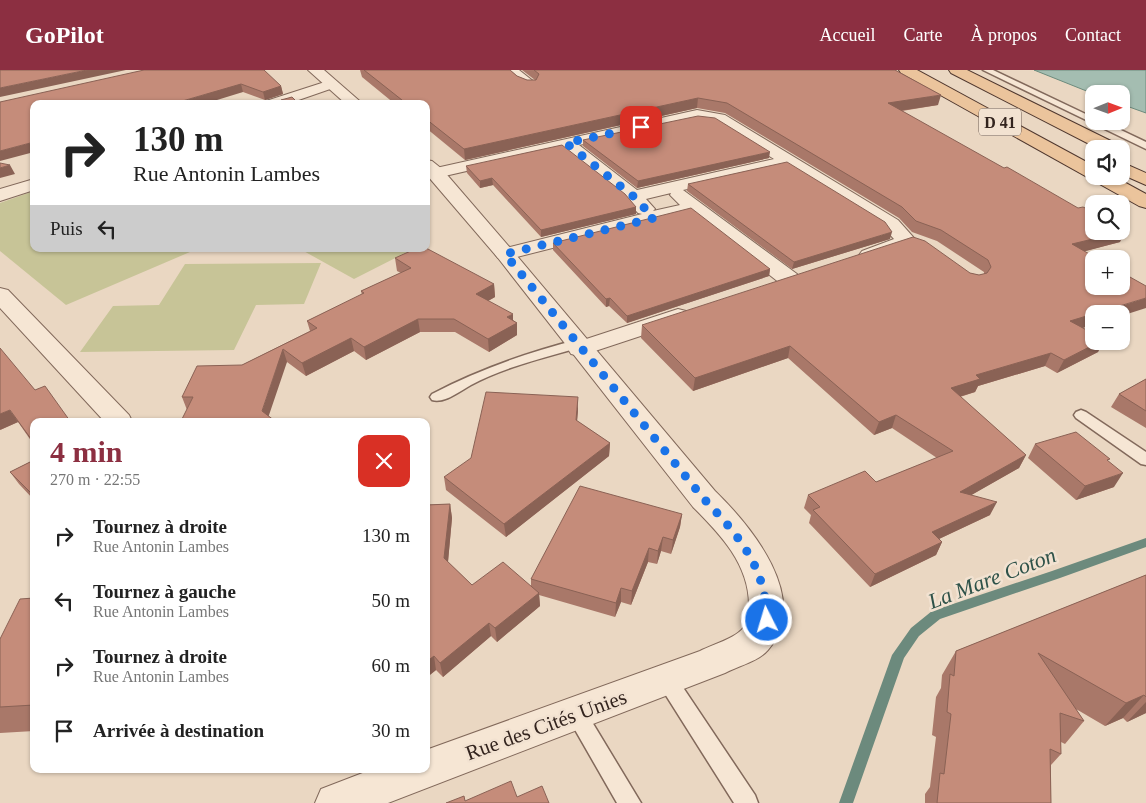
<!DOCTYPE html>
<html lang="fr">
<meta charset="utf-8">
<style>
:root{--surface:#fff;--page:#f6f6f6;--text:#222;--muted:#767676;--accent:#8c2f41}
body{margin:0;font-family:Georgia,serif;background:var(--page);color:var(--text);height:100vh;display:flex;flex-direction:column;font-size:19px;white-space:nowrap}
*{box-sizing:border-box;margin:0}
p{font-size:16px;color:var(--muted)}
.icon{flex:none;width:28px;height:28px;fill:none;stroke:currentColor;stroke-width:2;stroke-linecap:round;stroke-linejoin:round}
.map{position:relative;flex:1;overflow:hidden}
.side{position:absolute;left:30px;top:348px;width:400px;height:355px;display:flex;flex-direction:column;background:var(--surface);border-radius:10px;box-shadow:0 1px 4px #0004}
.side>*{flex:none}
.banner{position:absolute;left:30px;top:30px;width:400px;height:152px;border-radius:10px;box-shadow:0 1px 4px #0004;background:#fff;color:var(--text);overflow:hidden}
.needle{width:32px;rotate:89deg}
.controls{position:absolute;left:1085px;top:15px;display:grid;gap:10px}
.controls a{display:grid;place-items:center;width:45px;height:45px;border-radius:10px;background:var(--surface);box-shadow:0 1px 4px #0004;font-size:25px}
.pin{position:absolute;display:grid;place-items:center;width:42px;height:42px;color:#fff;margin:-21px;border-radius:10px;box-shadow:0 2px 8px #0006}
.me{position:absolute;width:55px;margin:-28px;rotate:355deg;stroke-linejoin:round;filter:drop-shadow(0 0 4px #0008)}
.turn{display:flex;align-items:center;gap:18px;height:105px;padding:0 20px;font-size:22px}
.turn .icon{width:65px;height:65px;stroke-width:2.5}
.turn b{display:block;font-size:35px;line-height:42px}
.then{display:flex;align-items:center;height:48px;padding:0 20px;background:#0003;gap:10px;font-size:19px}
.round{display:grid;place-items:center;flex:none;width:52px;height:52px;border-radius:10px;background:var(--page)}
.overview{display:flex;align-items:center;justify-content:space-between;height:85px;padding:0 20px}
h1{font-size:30px;font-weight:600;line-height:38px;color:var(--accent)}
ul{padding:0;list-style:none}
li{display:flex;align-items:center;gap:15px;height:65px;padding:0 20px}
li div{flex:1}
li b{display:block;font-size:19px}
li em{font-style:normal}
header{display:flex;align-items:center;gap:30px;box-sizing:border-box;height:70px;padding:0 25px;background:var(--accent);color:#fff}
header strong{font-size:24px}
nav{display:flex;gap:28px;margin-inline-start:auto;font-size:18px}
.map>svg:first-child{display:block}
</style>
<header>
<strong>GoPilot</strong>
<nav><a>Accueil</a><a>Carte</a><a>À propos</a><a>Contact</a></nav>
</header>
<div class="map">
<svg width="1146" height="733" viewBox="0 0 1146 733">
<rect width="100%" height="100%" fill="#ead7c2"/>
<!-- green -->
<path fill="#c7c497" d="M 34,121 L 34,179 L 197,179 L 66,235 L 0,181 L 0,133 Z
M 300,179 L 413,179 L 354,209 Z
M 321,193 L 304,234 L 256,235 L 234,280 L 80,282 L 113,236 L 159,235 L 185,194 Z"/>
<!-- water -->
<path fill="#a4bdb1" stroke="#6c8a7d" d="M 1034,0 L 1146,0 L 1146,43 L 1121,34 L 1121,24 L 1094,24 Z"/>
<g fill="none" stroke-linecap="round" stroke-linejoin="round">
<!-- stream -->
<path fill="#6c8a7d" fill-rule="evenodd" d="M 1146,468 L 1146,477 L 1060,508 L 940,549 L 919,566 L 904,588 L 853,733 L 839,733 L 892,585 L 911,558 L 932,541 L 1052,501 Z"/>
<defs>
<path id="service" d="M 983,0 L 993,0 L 1094,48 L 1094,51 L 1102,51 L 1146,72 L 1146,79 Z
M 576,270 L 583,274 L 581,277 C 544,288 504,297 471,315 C 460,321 444,334 432,330 L 430,327 L 432,324 C 478,300 526,283 576,270 Z
M 1081,340 L 1086,342 L 1146,382 L 1146,395 L 1141,394 L 1076,348 L 1074,345 L 1076,342 Z
M 667,601 L 674,604 L 755,725 L 758,733 L 734,733 L 660,616 L 657,610 L 660,604 Z
M 576,634 L 583,637 L 641,733 L 617,733 L 566,644 L 569,637 Z"/>
<path id="minor" d="M 503,0 L 519,0 L 538,15 L 536,18 C 525,21 510,9 503,0 Z
M 331,10 L 336,11 L 338,14 L 336,17 L 287,34 L 263,34 L 266,31 Z
M 697,40 L 725,45 L 898,150 L 914,168 L 908,178 C 894,183 877,193 862,189 L 859,185 L 862,181 L 894,169 L 884,158 L 786,97 L 683,120 L 797,204 L 800,209 L 797,214 L 789,216 L 781,214 L 691,143 L 505,190 L 498,188 L 495,184 L 498,180 L 642,144 L 638,143 L 626,130 L 563,79 L 436,108 L 430,107 L 427,103 L 430,99 L 436,98 ZM 697,50 L 715,52 L 774,89 L 637,120 L 579,75 ZM 671,123 L 670,125 L 680,135 L 653,141 L 655,139 L 646,129 Z
M 34,109 L 34,120 L 0,131 L 0,119 Z
M 0,218 L 8,220 L 129,345 L 132,351 L 104,351 L 0,238 Z
M 678,239 L 686,241 L 690,246 L 686,251 L 580,286 L 571,284 L 568,279 L 571,274 Z"/>
<path id="tertiary" d="M 308,0 L 324,0 L 363,34 L 346,34 Z
M 426,90 L 432,91 L 442,99 L 512,180 L 715,421 C 751,456 812,529 768,580 C 759,591 738,596 725,603 L 388,733 L 315,733 L 321,719 L 373,699 L 426,699 L 426,680 L 700,581 C 713,574 735,569 744,557 C 749,552 749,542 749,535 C 749,494 720,464 693,437 L 498,188 L 426,104 Z"/>
<path id="primary" d="M 899,0 L 917,0 L 1094,96 L 1094,106 L 1113,106 L 1146,124 L 1146,138 L 1139,136 L 901,3 Z
M 949,0 L 967,0 L 1119,75 L 1122,79 L 1099,79 L 951,3 Z
M 1121,92 L 1146,103 L 1146,115 L 1121,104 Z"/>
</defs>
<!-- service casing -->
<use href="#service" stroke="#82695b" stroke-width="3"/>
<!-- minor casing -->
<use href="#minor" stroke="#82695b" stroke-width="2"/>
<!-- tertiary casing -->
<use href="#tertiary" stroke="#82695b" stroke-width="2"/>
<!-- primary casing -->
<use href="#primary" stroke="#50382f" stroke-width="2"/>
<!-- service -->
<use href="#service" fill="#f6e6d4" fill-rule="evenodd"/>
<!-- minor -->
<use href="#minor" fill="#f6e6d4" fill-rule="evenodd"/>
<!-- tertiary -->
<use href="#tertiary" fill="#f6e6d4" fill-rule="evenodd"/>
<!-- primary -->
<use href="#primary" fill="#ebc49c" fill-rule="evenodd"/>
</g>
<!-- wall -->
<path fill="#a97869" d="M 144,0 L 281,16 L 283,24 L 265,30 L 243,22 L 34,34 Z
M 360,0 L 510,0 L 517,6 L 527,10 L 535,10 L 522,0 L 895,0 L 938,35 L 902,41 L 1120,172 L 1085,181 L 1094,244 L 1094,254 L 1083,258 L 1094,271 L 1103,271 L 1098,282 L 1057,303 L 1045,296 L 978,316 L 975,322 L 960,327 L 1026,385 L 1019,398 L 971,425 L 990,445 L 939,469 L 942,472 L 936,485 L 870,517 L 809,453 L 811,445 L 804,438 L 808,425 L 876,412 L 937,388 L 892,358 L 874,365 L 788,288 L 693,321 L 641,268 L 642,255 L 970,203 L 979,205 L 984,204 L 984,202 L 937,171 L 912,162 L 899,148 L 725,43 L 697,38 L 465,90 L 426,58 L 426,34 L 395,34 L 362,7 Z
M 281,30 L 299,34 L 282,34 Z
M 583,70 L 769,88 L 637,118 L 583,76 Z
M 466,96 L 636,137 L 636,144 L 541,167 L 493,115 L 480,118 L 467,103 Z
M 688,114 L 890,169 L 792,199 L 687,121 Z
M 553,173 L 770,199 L 769,206 L 627,253 L 609,236 L 606,237 L 553,180 Z
M 395,188 L 494,214 L 495,227 L 488,231 L 517,253 L 517,265 L 489,282 L 455,262 L 420,262 L 366,290 L 354,281 L 306,306 L 287,292 L 187,340 L 182,327 L 242,295 L 310,261 L 307,251 L 362,225 L 361,221 L 401,203 L 397,201 Z
M 1146,309 L 1146,358 L 1111,337 L 1119,324 Z
M 35,320 L 34,351 L 34,375 L 18,352 L 0,360 Z
M 578,340 L 577,351 L 610,373 L 609,386 L 506,467 L 446,420 L 444,407 Z
M 1035,374 L 1108,392 L 1114,417 L 1076,430 L 1028,388 Z
M 34,390 L 34,430 L 19,414 L 10,402 Z
M 450,434 L 452,448 L 448,492 L 472,515 L 531,516 L 531,509 L 682,444 L 680,457 L 671,484 L 661,481 L 657,494 L 648,492 L 631,535 L 621,532 L 615,547 L 539,525 L 540,536 L 497,572 L 491,566 L 443,607 L 436,600 L 426,608 L 426,435 Z
M 1146,505 L 1146,643 L 1127,652 L 1123,648 L 1105,656 L 1076,639 L 1084,651 L 1065,674 L 1061,672 L 1061,684 L 1051,695 L 1051,733 L 925,733 L 925,724 L 930,717 L 936,667 L 932,665 L 936,627 L 941,618 L 942,605 L 956,581 Z
M 34,528 L 34,661 L 0,663 L 0,569 Z"/>
<!-- shaded-wall -->
<path fill="#8a6255" d="M 87,0 L 126,0 L 0,27 L 0,18 Z
M 241,14 L 243,22 L 204,34 L 179,34 L 179,32 Z
M 281,16 L 283,24 L 265,30 L 263,22 Z
M 941,25 L 938,35 L 885,43 L 888,33 Z
M 698,28 L 697,38 L 465,90 L 464,79 Z
M 34,72 L 34,82 L 0,91 L 0,81 Z
M 770,82 L 769,88 L 637,118 L 638,111 Z
M 10,95 L 15,104 L 0,108 L 0,98 Z
M 492,108 L 493,115 L 480,118 L 480,111 Z
M 636,137 L 636,144 L 541,167 L 541,160 Z
M 1126,161 L 1120,172 L 1067,186 L 1072,174 Z
M 892,162 L 890,169 L 792,199 L 794,192 Z
M 770,199 L 769,206 L 627,253 L 627,246 Z
M 494,214 L 495,227 L 477,237 L 476,224 Z
M 610,228 L 609,236 L 606,237 L 606,229 Z
M 1146,228 L 1146,238 L 1121,246 L 1121,244 L 1095,244 Z
M 513,244 L 513,254 L 517,253 L 517,265 L 489,282 L 488,269 L 507,247 Z
M 1094,244 L 1094,254 L 1064,264 L 1070,251 Z
M 418,249 L 420,262 L 366,290 L 364,277 Z
M 351,268 L 354,281 L 306,306 L 302,293 Z
M 1101,271 L 1103,271 L 1098,282 L 1057,303 L 1064,290 Z
M 790,276 L 788,288 L 693,321 L 695,308 Z
M 283,279 L 287,292 L 267,351 L 262,341 Z
M 1051,283 L 1045,296 L 978,316 L 975,322 L 945,331 L 951,318 L 976,305 Z
M 578,327 L 578,340 L 576,363 L 576,350 Z
M 10,340 L 18,352 L 0,360 L 0,344 Z
M 896,345 L 892,358 L 874,365 L 879,352 Z
M 610,373 L 609,386 L 506,467 L 504,454 Z
M 1026,385 L 1019,398 L 954,435 L 960,422 Z
M 1123,403 L 1114,417 L 1076,430 L 1085,416 Z
M 997,432 L 990,445 L 926,475 L 932,462 Z
M 450,434 L 452,448 L 447,502 L 444,488 Z
M 682,444 L 680,457 L 671,484 L 673,470 Z
M 663,467 L 661,481 L 657,494 L 658,481 Z
M 942,472 L 936,485 L 870,517 L 875,504 Z
M 649,478 L 648,492 L 631,535 L 632,521 Z
M 621,518 L 621,532 L 615,547 L 616,533 Z
M 539,523 L 540,536 L 497,572 L 495,558 Z
M 489,553 L 491,566 L 443,607 L 440,593 Z
M 434,586 L 436,600 L 426,608 L 426,592 Z
M 1144,625 L 1123,648 L 1105,656 L 1126,633 Z
M 1146,632 L 1146,643 L 1127,652 Z"/>
<!-- building -->
<path fill="#c58c7a" stroke="#8a6255" d="M 0,0 L 87,0 L 0,18 Z
M 144,0 L 264,0 L 281,16 L 263,22 L 241,14 L 179,32 L 181,34 L 34,34 L 34,72 L 0,81 L 0,32 Z
M 364,0 L 510,0 L 517,6 L 527,10 L 536,10 L 539,4 L 534,0 L 895,0 L 941,25 L 888,33 L 1004,98 L 1007,97 L 1078,138 L 1083,137 L 1094,142 L 1094,161 L 1121,161 L 1121,158 L 1126,161 L 1072,174 L 1098,189 L 1094,189 L 1094,216 L 1121,216 L 1121,202 L 1146,216 L 1146,228 L 1070,251 L 1094,264 L 1094,271 L 1101,271 L 1064,290 L 1051,283 L 976,305 L 980,309 L 951,318 L 1026,385 L 960,422 L 997,432 L 932,462 L 942,472 L 875,504 L 813,440 L 820,437 L 808,425 L 865,401 L 876,412 L 953,381 L 896,345 L 879,352 L 790,276 L 695,308 L 642,255 L 913,167 L 925,171 L 970,203 L 979,205 L 987,203 L 991,197 L 988,190 L 941,160 L 916,151 L 902,137 L 727,33 L 698,28 L 464,79 L 426,49 L 426,34 L 407,34 Z
M 292,27 L 299,34 L 293,34 L 281,30 Z
M 698,46 L 715,48 L 770,82 L 638,111 L 583,70 Z
M 562,75 L 625,124 L 636,137 L 541,160 L 492,108 L 480,111 L 466,96 Z
M 787,92 L 885,152 L 892,162 L 794,192 L 688,114 Z
M 0,93 L 10,95 L 0,98 Z
M 691,138 L 770,199 L 627,246 L 610,228 L 606,229 L 553,173 Z
M 426,178 L 494,214 L 476,224 L 513,244 L 507,247 L 517,253 L 488,269 L 454,249 L 418,249 L 364,277 L 351,268 L 302,293 L 283,279 L 262,341 L 275,351 L 181,351 L 193,327 L 182,327 L 197,296 L 242,295 L 317,258 L 307,251 L 364,223 L 361,221 L 411,198 L 395,188 L 415,179 L 426,179 Z
M 0,278 L 35,320 L 45,316 L 70,351 L 34,351 L 34,373 L 10,340 L 0,344 Z
M 1146,309 L 1146,341 L 1119,324 Z
M 486,322 L 578,327 L 576,350 L 610,373 L 504,454 L 444,407 L 471,388 Z
M 1076,362 L 1110,389 L 1107,390 L 1123,403 L 1085,416 L 1035,374 Z
M 34,390 L 34,426 L 10,402 Z
M 580,416 L 682,444 L 673,470 L 663,467 L 658,481 L 649,478 L 632,521 L 621,518 L 616,533 L 531,509 Z
M 450,434 L 444,488 L 472,515 L 503,492 L 539,523 L 495,558 L 489,553 L 440,593 L 434,586 L 426,592 L 426,435 Z
M 1146,505 L 1146,627 L 1144,625 L 1126,633 L 1038,583 L 1084,651 L 1060,643 L 1061,684 L 1050,679 L 1051,733 L 937,733 L 940,703 L 944,704 L 951,644 L 947,642 L 950,604 L 954,606 L 956,581 Z
M 34,528 L 34,635 L 0,637 L 0,569 L 20,529 Z
M 511,711 L 517,727 L 542,716 L 549,733 L 446,733 L 464,726 L 465,731 Z"/>
<g fill="none" stroke-linecap="round" stroke-linejoin="round">
<!-- route -->
<path stroke="#1a73e8" stroke-width="9" stroke-dasharray="0 16.2" d="M 641,57 L 566,73 L 633,126 L 654,148 L 505,184 L 704,429 C 739,466 766,497 767,550"/>
</g>
<g text-anchor="middle" dominant-baseline="central" stroke-width="5" stroke-linejoin="round" paint-order="stroke">
<!-- shield labels -->
<rect fill="#f2e2d1" stroke="#6c5d54" stroke-width="1" x="979" y="38.5" width="42" height="27" rx="4"/>
<g font-size="16" font-weight="bold" fill="#33241e">
<text x="1000" y="52">D 41</text>
</g>
<!-- near-street labels -->
<g font-size="21" fill="#33241e" stroke="#f2e2d1">
<text transform="translate(546 655) rotate(-20)">Rue des Cités Unies</text>
</g>
<!-- near-water labels -->
<g font-size="22" font-style="italic" fill="#2e5249" stroke="#f2e2d1">
<text transform="translate(992 508) rotate(-21)">La Mare Coton</text>
</g>
</g>
</svg>
<div class="controls">
<a><svg class="needle" viewBox="-14 -14 28 28"><path d="M0-13l5 13h-10z" fill="#e53935"/><path d="M0 13l5-13h-10z" fill="#767676"/></svg></a>
<a><svg class="icon" aria-label="sound" viewBox="0 0 24 24"><path d="M4 9h4l5-4v14l-5-4H4zM17 9q2 3 0 6"/></svg></a>
<a><svg class="icon" aria-label="search" viewBox="0 0 24 24"><circle cx="10" cy="10" r="6"/><path d="M15 15l6 6"/></svg></a>
<a>+</a>
<a>−</a>
</div>
<div class="pin" style="left:641px;top:57px;background:#d93025"><svg class="icon" aria-label="arrive" viewBox="0 0 24 24"><path d="M6 21V4h12l-3 4 3 4H6"/></svg></div>
<svg class="me" style="left:767px;top:550px" viewBox="-20 -20 40 40"><circle r="17" fill="#1a73e8" stroke="#fff" stroke-width="3"/><path d="M0-11L8 9 0 5-8 9z" fill="#fff"/></svg>
<div class="banner">
<div class="turn"><svg class="icon" aria-label="right" viewBox="0 0 24 24"><path d="M7 20v-9h11M14 6l5 5-5 5"/></svg><div><b>130 m</b>Rue Antonin Lambes</div></div>
<div class="then">Puis<svg class="icon" aria-label="left" viewBox="0 0 24 24"><path d="M17 20v-9H6M10 6l-5 5 5 5"/></svg></div>
</div>
<section class="side">
<div class="overview"><div><h1>4 min</h1><p>270 m · 22:55</p></div><a class="round" style="background:#d93025;color:#fff"><svg class="icon" aria-label="close" viewBox="0 0 24 24"><path d="M6 6l12 12M18 6L6 18"/></svg></a></div>
<ul>
<li><svg class="icon" aria-label="right" viewBox="0 0 24 24"><path d="M7 20v-9h11M14 6l5 5-5 5"/></svg><div><b>Tournez à droite</b><p>Rue Antonin Lambes</p></div><em>130 m</em></li>
<li><svg class="icon" aria-label="left" viewBox="0 0 24 24"><path d="M17 20v-9H6M10 6l-5 5 5 5"/></svg><div><b>Tournez à gauche</b><p>Rue Antonin Lambes</p></div><em>50 m</em></li>
<li><svg class="icon" aria-label="right" viewBox="0 0 24 24"><path d="M7 20v-9h11M14 6l5 5-5 5"/></svg><div><b>Tournez à droite</b><p>Rue Antonin Lambes</p></div><em>60 m</em></li>
<li><svg class="icon" aria-label="arrive" viewBox="0 0 24 24"><path d="M6 21V4h12l-3 4 3 4H6"/></svg><div><b>Arrivée à destination</b></div><em>30 m</em></li>
</ul>
</section>
</div>
